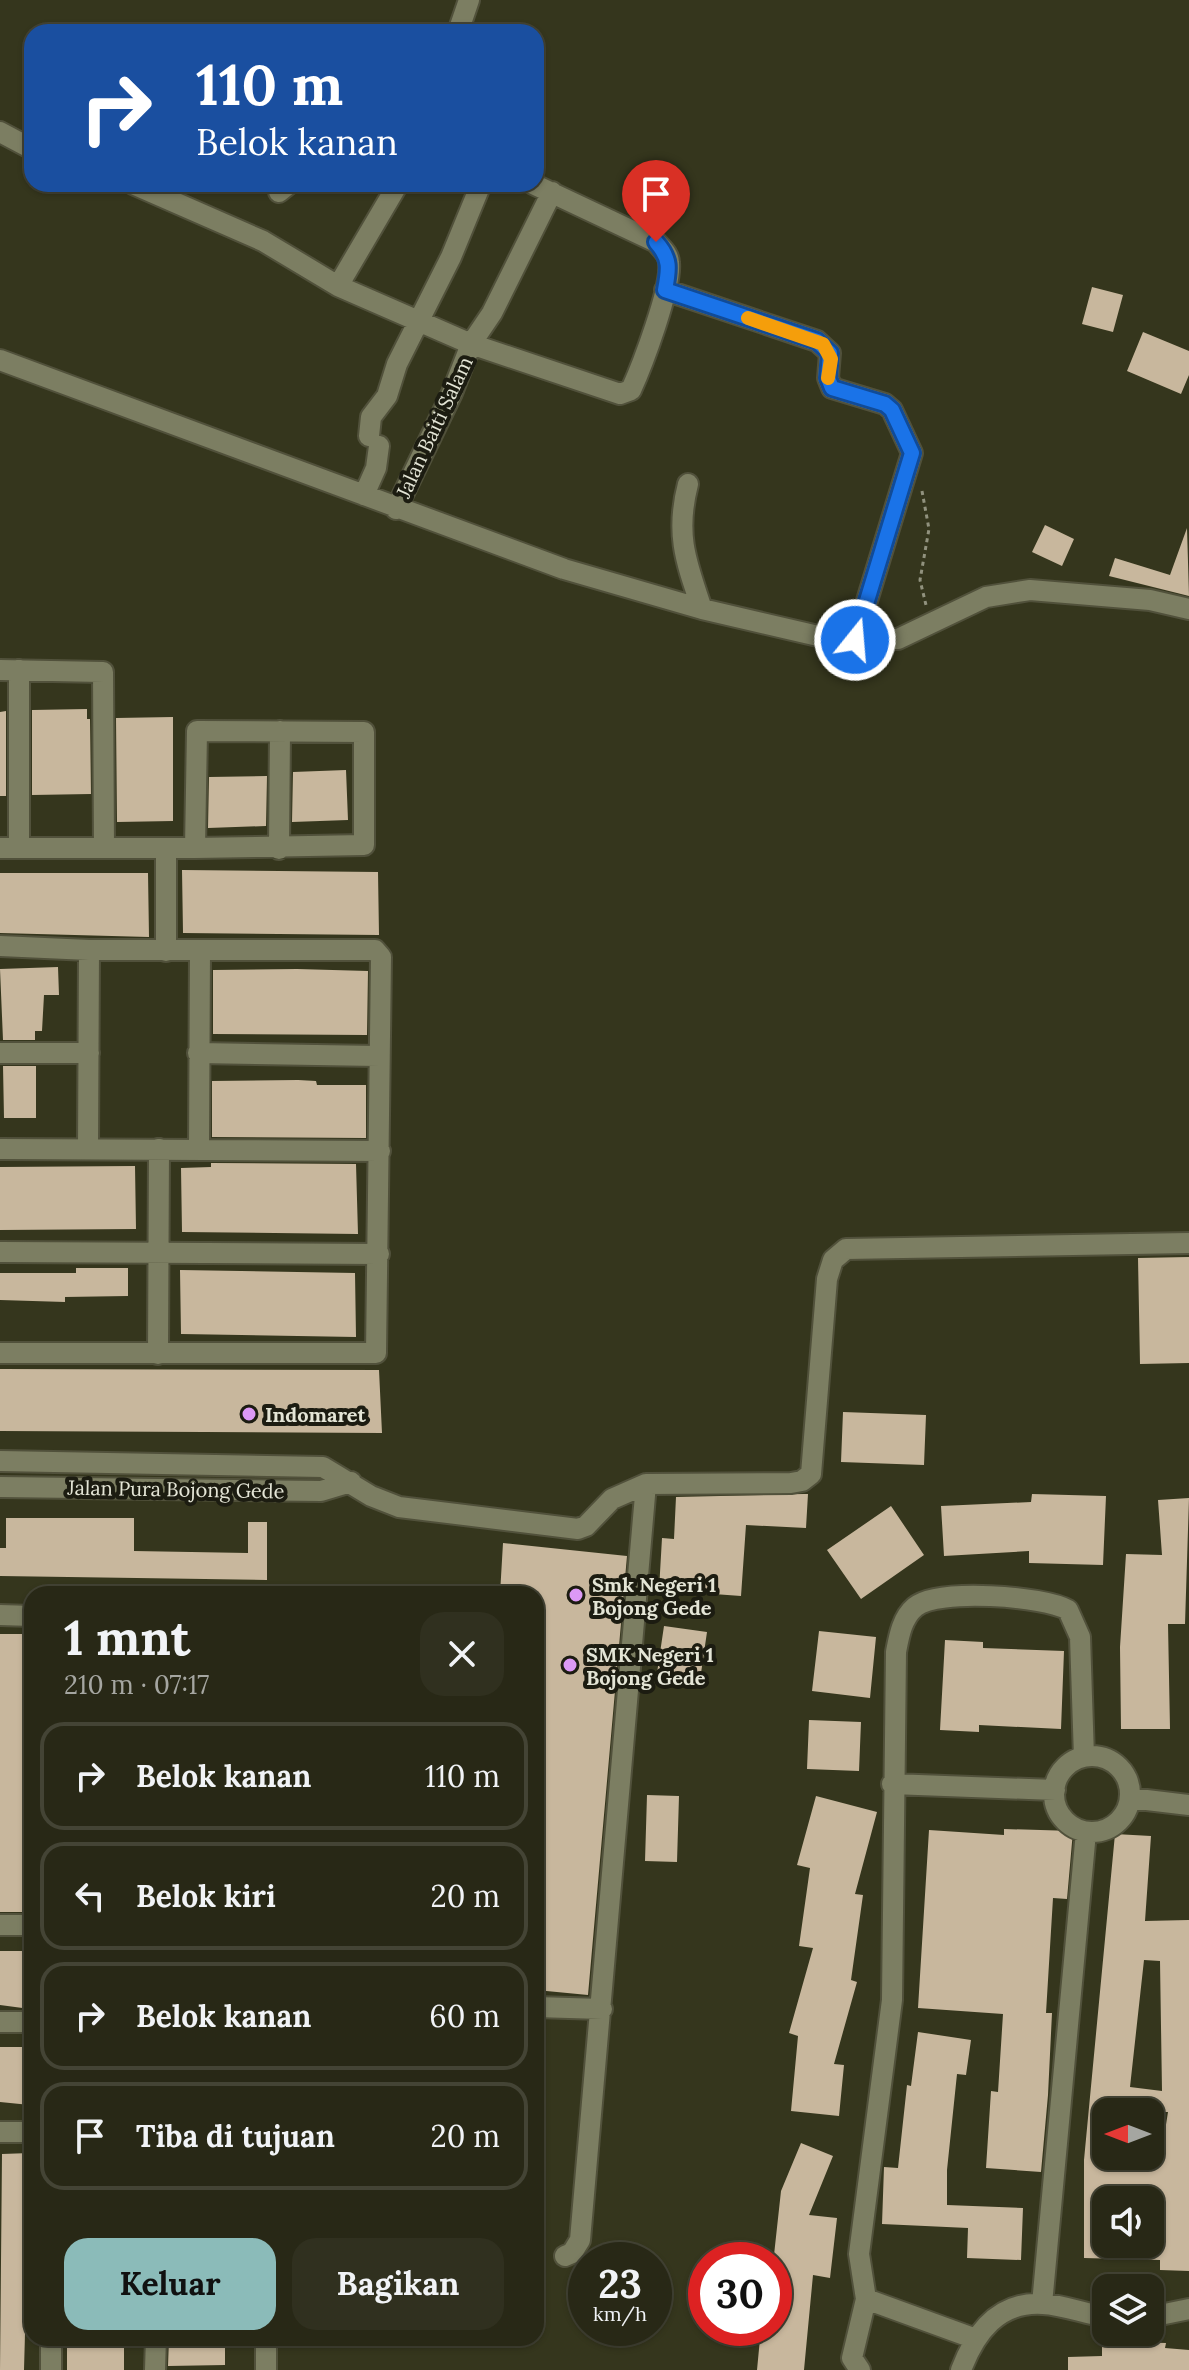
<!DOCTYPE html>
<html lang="id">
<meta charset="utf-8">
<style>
:root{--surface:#282816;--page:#30301f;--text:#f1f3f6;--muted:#a5a6a1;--line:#444435;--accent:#8bbbb9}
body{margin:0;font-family:Lora,serif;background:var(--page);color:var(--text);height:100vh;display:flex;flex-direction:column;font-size:30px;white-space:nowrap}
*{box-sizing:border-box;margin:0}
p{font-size:26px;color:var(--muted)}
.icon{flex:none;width:44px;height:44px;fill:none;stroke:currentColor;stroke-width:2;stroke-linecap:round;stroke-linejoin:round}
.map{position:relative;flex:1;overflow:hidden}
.details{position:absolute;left:24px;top:1586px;width:520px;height:760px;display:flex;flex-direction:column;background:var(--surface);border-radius:24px;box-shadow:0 2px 6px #0004,0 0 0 2px var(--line)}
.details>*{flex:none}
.banner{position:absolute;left:24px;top:24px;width:520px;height:168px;border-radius:24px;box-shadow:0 2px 6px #0004,0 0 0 2px var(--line);background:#1a4fa0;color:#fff;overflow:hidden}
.needle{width:52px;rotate:270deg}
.fabs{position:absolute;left:1092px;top:2098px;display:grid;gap:16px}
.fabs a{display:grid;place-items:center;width:72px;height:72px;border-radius:16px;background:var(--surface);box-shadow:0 2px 6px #0004,0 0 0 2px var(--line);font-size:40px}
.speed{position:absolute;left:568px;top:2242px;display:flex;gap:16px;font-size:40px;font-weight:700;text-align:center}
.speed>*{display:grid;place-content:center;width:104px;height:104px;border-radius:50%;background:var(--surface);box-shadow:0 2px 6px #0004,0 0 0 2px var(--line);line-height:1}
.speed small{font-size:20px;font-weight:400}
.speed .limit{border:12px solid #d22;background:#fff;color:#111}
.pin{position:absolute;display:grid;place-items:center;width:68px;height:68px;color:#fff;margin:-82px -34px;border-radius:50% 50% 50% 0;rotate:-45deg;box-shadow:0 0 8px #0007}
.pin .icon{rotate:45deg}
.me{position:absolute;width:88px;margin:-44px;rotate:17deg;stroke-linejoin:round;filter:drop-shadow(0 0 6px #0008)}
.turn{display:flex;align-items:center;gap:28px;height:168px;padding:0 40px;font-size:36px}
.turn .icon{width:104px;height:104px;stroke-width:2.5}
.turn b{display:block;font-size:56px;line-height:68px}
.round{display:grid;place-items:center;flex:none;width:84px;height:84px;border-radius:24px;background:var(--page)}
.overview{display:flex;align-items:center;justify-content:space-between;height:136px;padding:0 40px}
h1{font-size:48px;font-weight:700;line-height:60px}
.button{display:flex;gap:16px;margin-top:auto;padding:16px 40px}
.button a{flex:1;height:92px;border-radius:24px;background:var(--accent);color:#111;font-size:32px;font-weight:700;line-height:92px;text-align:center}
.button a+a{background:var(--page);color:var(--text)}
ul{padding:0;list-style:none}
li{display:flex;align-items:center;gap:24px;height:108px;margin:0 16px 12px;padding:0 24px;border:4px solid var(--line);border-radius:24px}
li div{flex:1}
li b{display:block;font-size:30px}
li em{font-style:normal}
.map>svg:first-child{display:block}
</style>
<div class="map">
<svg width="1189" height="2370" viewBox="0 0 1189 2370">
<rect width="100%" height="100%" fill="#35361d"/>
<!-- building -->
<path fill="#c8b79d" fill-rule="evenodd" d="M 1092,287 L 1123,295 L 1113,332 L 1082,324 Z
M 1143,332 L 1189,351 L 1189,375 L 1181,394 L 1127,371 Z
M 1045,525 L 1074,539 L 1062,566 L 1032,552 Z
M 1187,528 L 1189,596 L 1109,576 L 1115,558 L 1170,575 Z
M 87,709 L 87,719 L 90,719 L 91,794 L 32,795 L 32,710 Z
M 6,711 L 6,796 L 0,796 L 0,712 Z
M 173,717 L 173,821 L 117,822 L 116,718 Z
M 346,770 L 348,820 L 292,822 L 293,772 Z
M 267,776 L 266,826 L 208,828 L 209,777 Z
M 182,870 L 378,872 L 379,935 L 183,933 Z
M 0,873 L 148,873 L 149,937 L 0,933 Z
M 58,967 L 59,995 L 44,995 L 42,1031 L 35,1031 L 35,1040 L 3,1040 L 0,969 Z
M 297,969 L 368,971 L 367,1035 L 213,1034 L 213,970 Z
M 3,1066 L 36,1066 L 36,1118 L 4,1118 Z
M 298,1080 L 316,1081 L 317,1085 L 366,1085 L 366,1138 L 212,1137 L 212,1081 Z
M 211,1163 L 356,1164 L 358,1234 L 182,1232 L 181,1168 L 211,1167 Z
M 135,1166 L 136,1229 L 0,1230 L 0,1167 Z
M 1189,1257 L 1189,1363 L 1140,1364 L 1138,1258 Z
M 76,1268 L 128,1268 L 128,1296 L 65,1297 L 65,1302 L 0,1300 L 0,1273 L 76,1273 Z
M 180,1270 L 355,1273 L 356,1337 L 181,1334 Z
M 0,1369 L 379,1370 L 382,1433 L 0,1431 Z
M 843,1412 L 926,1415 L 924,1465 L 841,1462 Z
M 803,1494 L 808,1494 L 806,1528 L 746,1525 L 741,1596 L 659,1590 L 662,1538 L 674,1539 L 676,1497 Z
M 1032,1494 L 1106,1496 L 1103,1565 L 1029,1563 L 1029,1551 L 944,1556 L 941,1506 L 1031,1502 Z
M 1189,1498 L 1185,1624 L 1168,1624 L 1170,1729 L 1121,1729 L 1120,1647 L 1126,1554 L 1162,1555 L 1158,1500 Z
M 891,1506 L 924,1555 L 861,1599 L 827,1550 Z
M 6,1518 L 134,1518 L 134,1551 L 248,1553 L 248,1522 L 267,1522 L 267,1580 L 0,1576 L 0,1548 L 6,1548 Z
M 503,1543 L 627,1556 L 588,1995 L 536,1990 L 536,1594 L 500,1594 Z
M 664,1626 L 707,1632 L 700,1680 L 657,1673 Z
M 819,1631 L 876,1637 L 870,1698 L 812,1691 Z
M 0,1634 L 32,1634 L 32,1912 L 0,1912 Z
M 945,1640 L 983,1642 L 983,1648 L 1064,1651 L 1061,1729 L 979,1725 L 979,1732 L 940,1730 Z
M 809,1720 L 861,1722 L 859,1771 L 807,1769 Z
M 647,1795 L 679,1796 L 677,1862 L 645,1861 Z
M 816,1796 L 877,1812 L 855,1894 L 863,1895 L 851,1980 L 857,1982 L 834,2064 L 844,2065 L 839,2116 L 791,2111 L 798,2036 L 789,2033 L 813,1948 L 799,1946 L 810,1868 L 797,1865 Z
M 1004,1829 L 1073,1831 L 1067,1899 L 1053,1898 L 1046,2013 L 1052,2013 L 1048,2095 L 1041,2172 L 986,2168 L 991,2091 L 998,2092 L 1003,2014 L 918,2008 L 929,1830 L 1004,1835 Z
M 1115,1834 L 1151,1836 L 1145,1921 L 1189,1920 L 1189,2271 L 1160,2270 L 1160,2260 L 1084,2258 L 1084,2160 ZM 1144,1960 L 1160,1961 L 1162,2091 L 1130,2087 ZM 1106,2112 L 1168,2112 L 1161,2156 L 1106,2156 ZM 1106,2200 L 1161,2200 L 1160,2244 L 1106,2244 Z
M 0,1951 L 30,1951 L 30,2009 L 0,2005 Z
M 918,2032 L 971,2040 L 966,2075 L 957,2074 L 947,2170 L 947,2205 L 1023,2208 L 1021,2260 L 967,2258 L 968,2228 L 882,2224 L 884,2167 L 898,2168 L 907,2085 L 911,2086 Z
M 0,2047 L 30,2047 L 30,2105 L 0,2102 Z
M 801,2143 L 833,2156 L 809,2215 L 837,2218 L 830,2278 L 813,2275 L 804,2370 L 757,2370 L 761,2328 L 774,2328 L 774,2255 L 781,2191 Z
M 30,2153 L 24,2370 L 0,2370 L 2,2154 Z
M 67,2338 L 124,2338 L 124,2370 L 67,2370 Z
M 169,2338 L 225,2338 L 225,2365 L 168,2366 Z
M 1102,2341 L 1166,2343 L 1165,2348 L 1189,2350 L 1189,2370 L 1068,2370 L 1068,2357 L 1102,2356 Z"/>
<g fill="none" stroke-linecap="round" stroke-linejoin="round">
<defs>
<path id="minor" d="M 458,32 L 469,0
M 0,132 L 32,149
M 133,184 L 263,241 L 338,286 L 398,184
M 279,192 L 289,184
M 338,286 L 471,344 L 620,394 L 631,390 C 642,366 672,287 669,263 C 669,254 662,249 656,242 L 533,184
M 665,290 L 817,341 L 830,353 L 828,378 L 832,388 L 885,404 L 892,410 L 912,453 L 855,640
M 0,360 L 564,569 L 702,609 L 831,639 L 898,639 L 986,597 L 1030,590 L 1150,600 L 1189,609
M 369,436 L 371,417 L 387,396 L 397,364 L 451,257 L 481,184
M 688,484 C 675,534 686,562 702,609
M 364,495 L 376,468 L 379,446
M 396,509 L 452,393 L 471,344 L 492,313 L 552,192
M 0,670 L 103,672 L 104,848
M 19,670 L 19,848
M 0,848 L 195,848 L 197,731 L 364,732 L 364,845 L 195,848
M 166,848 L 166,951
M 279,849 L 280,731
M 0,946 L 89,950 L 375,950 L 381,957 L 376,1353 L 0,1353
M 0,1053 L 89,1053
M 198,1053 L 378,1056
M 0,1149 L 380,1151
M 88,1149 L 89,950
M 199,1150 L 200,951
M 0,1252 L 379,1254
M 158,1354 L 159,1149
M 0,1461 L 323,1467 L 371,1496 L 399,1507 L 578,1529 L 586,1526 L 612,1499 L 646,1484 L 791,1483 L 802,1481 L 811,1474 L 827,1279 L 833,1260 L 846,1249 L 1189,1243
M 0,1487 L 321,1491 L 351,1482
M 0,1615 L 32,1616
M1054 1794a38 38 0 1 1 76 0a38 38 0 1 1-76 0Z
M 892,1784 L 1055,1790
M 1130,1798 L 1189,1805
M 0,1925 L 32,1925
M 536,2007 L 602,2009
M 0,2022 L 32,2022
M 0,2132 L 32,2132
M 565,2256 L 572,2253 L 580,2240 L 646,1484
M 866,2299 L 973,2338
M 1042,2304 L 1086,1832
M 1150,2317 L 1189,2309
M 51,2370 L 51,2338
M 155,2370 L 156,2338
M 266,2370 L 266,2338
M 860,2370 L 852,2358 L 866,2299 L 859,2254 L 892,2000 L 896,1652 C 899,1636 902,1618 915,1607 C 937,1588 1044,1596 1068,1610 L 1080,1637 L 1084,1757
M 961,2370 C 975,2333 998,2301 1043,2304 C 1064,2305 1085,2314 1106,2317"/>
</defs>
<!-- minor casing -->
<use href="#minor" stroke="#51513b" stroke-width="24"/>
<!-- path -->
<path stroke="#91927e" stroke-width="3" stroke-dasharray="4 4" stroke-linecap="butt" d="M 922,491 L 929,529 L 920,580 L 926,605"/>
<!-- minor -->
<use href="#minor" stroke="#7c7e62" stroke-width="20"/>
</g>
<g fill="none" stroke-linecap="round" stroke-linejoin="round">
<defs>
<path id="route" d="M 656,242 C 671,259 669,269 665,290 L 817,341 L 830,353 L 828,378 L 832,388 L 885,404 L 892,410 L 912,453 L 855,640"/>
</defs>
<!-- route casing -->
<use href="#route" stroke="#114b97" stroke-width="20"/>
<!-- route -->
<use href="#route" stroke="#1a73e8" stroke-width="14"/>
<!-- slow -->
<path stroke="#f59e0b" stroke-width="14" d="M 748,318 L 823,344 L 831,359 L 828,378"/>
</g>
<!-- markers -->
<g fill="#dc99f5" stroke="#1c1c11" stroke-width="3">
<circle cx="249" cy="1414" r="8"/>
<circle cx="576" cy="1595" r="8"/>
<circle cx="570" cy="1665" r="8"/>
</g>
<g text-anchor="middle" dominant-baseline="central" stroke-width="8" stroke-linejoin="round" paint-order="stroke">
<!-- street labels -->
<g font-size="20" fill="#e4e5d6" stroke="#1c1c11">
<text transform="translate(434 427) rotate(-65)">Jalan Baiti Salam</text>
<text transform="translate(176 1489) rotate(1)">Jalan Pura Bojong Gede</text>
</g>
<!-- poi labels -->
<g font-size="20" font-weight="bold" fill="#e4e5d6" stroke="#1c1c11" text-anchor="start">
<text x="265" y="1414">Indomaret</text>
<text x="592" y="1584">Smk Negeri 1<tspan x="592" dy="23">Bojong Gede</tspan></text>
<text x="586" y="1654">SMK Negeri 1<tspan x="586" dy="23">Bojong Gede</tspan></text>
</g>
</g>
</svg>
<div class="fabs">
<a><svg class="needle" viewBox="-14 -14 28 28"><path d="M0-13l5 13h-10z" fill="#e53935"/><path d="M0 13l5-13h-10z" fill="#a5a6a1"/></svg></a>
<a><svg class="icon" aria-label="sound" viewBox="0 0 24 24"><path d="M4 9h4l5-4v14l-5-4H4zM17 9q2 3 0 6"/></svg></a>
<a><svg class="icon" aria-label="layers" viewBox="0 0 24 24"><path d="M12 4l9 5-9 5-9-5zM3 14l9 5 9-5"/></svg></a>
</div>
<div class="speed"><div>23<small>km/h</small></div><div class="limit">30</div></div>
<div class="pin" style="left:656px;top:242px;background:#d93025"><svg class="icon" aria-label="arrive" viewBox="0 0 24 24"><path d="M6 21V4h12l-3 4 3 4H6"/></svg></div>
<svg class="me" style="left:855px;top:640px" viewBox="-20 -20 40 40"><circle r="17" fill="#1a73e8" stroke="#fff" stroke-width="3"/><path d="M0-11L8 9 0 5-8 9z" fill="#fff"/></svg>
<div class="banner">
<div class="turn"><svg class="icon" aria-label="right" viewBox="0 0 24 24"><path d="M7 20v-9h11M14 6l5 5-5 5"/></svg><div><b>110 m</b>Belok kanan</div></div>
</div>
<section class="details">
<div class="overview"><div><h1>1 mnt</h1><p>210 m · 07:17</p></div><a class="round"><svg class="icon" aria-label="close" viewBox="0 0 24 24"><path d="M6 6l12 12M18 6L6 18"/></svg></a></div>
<ul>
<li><svg class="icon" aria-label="right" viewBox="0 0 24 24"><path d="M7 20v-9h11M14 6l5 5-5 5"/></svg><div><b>Belok kanan</b></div><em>110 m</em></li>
<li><svg class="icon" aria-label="left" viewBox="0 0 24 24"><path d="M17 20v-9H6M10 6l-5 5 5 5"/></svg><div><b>Belok kiri</b></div><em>20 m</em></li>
<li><svg class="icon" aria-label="right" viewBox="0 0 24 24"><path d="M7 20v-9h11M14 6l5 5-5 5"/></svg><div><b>Belok kanan</b></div><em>60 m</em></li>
<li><svg class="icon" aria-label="arrive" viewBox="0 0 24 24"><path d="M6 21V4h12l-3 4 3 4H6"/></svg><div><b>Tiba di tujuan</b></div><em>20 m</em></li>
</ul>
<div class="button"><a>Keluar</a><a>Bagikan</a></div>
</section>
</div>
